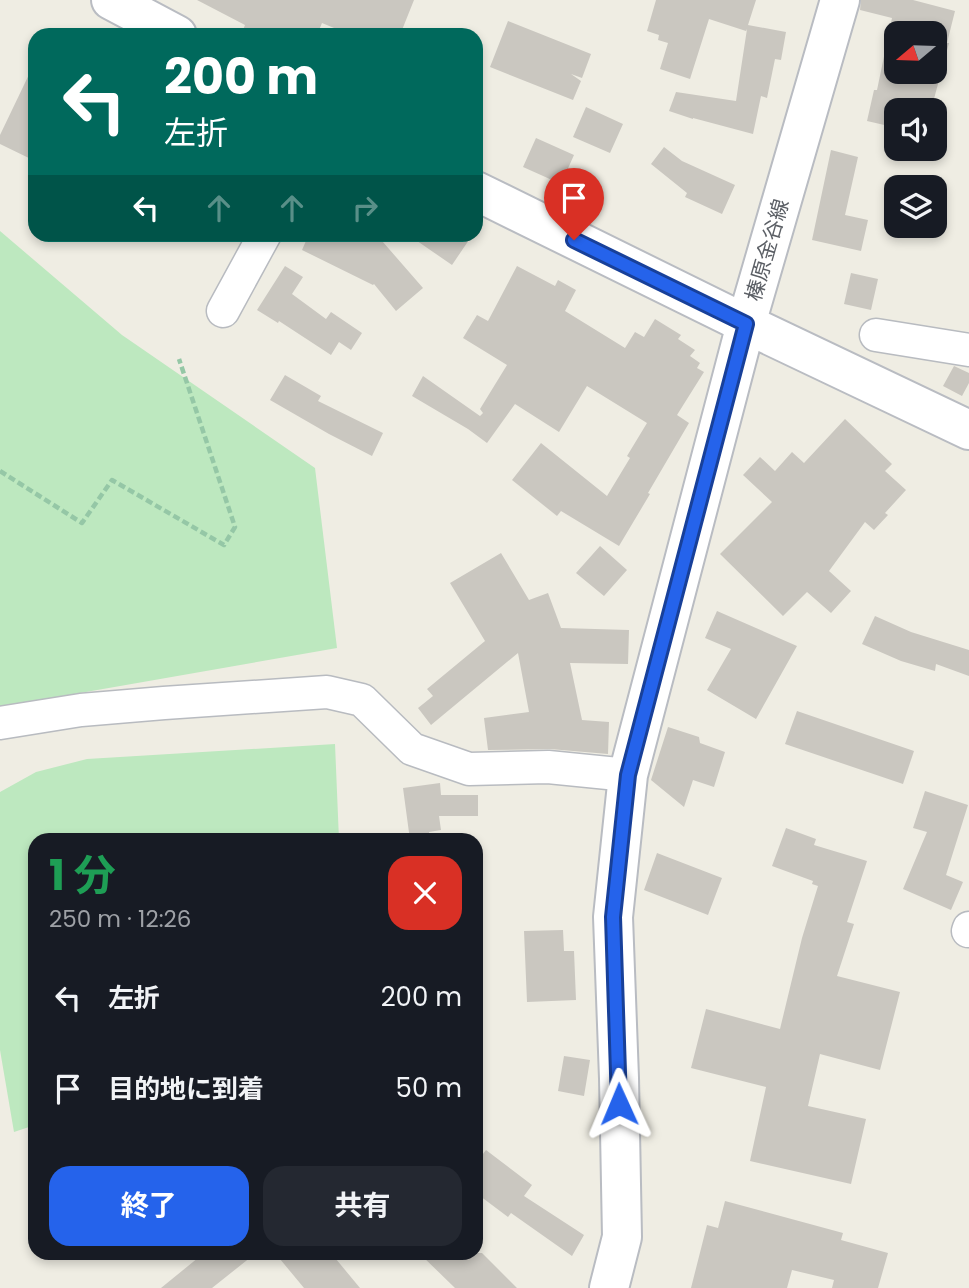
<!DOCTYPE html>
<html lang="ja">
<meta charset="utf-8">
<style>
:root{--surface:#171b24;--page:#242831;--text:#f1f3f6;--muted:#9ea1a6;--accent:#2563eb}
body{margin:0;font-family:Poppins,"Noto Sans JP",sans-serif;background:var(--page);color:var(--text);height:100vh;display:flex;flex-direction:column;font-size:26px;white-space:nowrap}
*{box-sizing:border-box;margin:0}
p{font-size:23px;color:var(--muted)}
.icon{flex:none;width:38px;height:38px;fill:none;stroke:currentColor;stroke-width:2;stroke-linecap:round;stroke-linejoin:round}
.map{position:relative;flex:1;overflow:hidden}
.drawer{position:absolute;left:28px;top:833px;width:455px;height:427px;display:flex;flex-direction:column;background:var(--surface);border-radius:21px;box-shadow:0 4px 10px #0003}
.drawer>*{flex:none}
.hud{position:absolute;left:28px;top:28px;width:455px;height:214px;border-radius:21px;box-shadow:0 4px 10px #0003;background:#00695c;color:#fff;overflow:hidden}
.needle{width:46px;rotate:251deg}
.buttons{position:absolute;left:884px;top:21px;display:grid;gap:14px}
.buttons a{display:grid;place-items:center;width:63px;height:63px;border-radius:14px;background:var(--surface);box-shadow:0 4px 10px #0003;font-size:35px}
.pin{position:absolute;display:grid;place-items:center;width:60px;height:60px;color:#fff;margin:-72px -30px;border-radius:50% 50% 50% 0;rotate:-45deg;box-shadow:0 0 7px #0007}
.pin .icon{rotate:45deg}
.me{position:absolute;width:77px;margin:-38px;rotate:359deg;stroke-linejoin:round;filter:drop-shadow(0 0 5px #0008)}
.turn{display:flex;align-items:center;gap:24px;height:147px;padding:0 21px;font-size:32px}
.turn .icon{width:91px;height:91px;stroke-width:2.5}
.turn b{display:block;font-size:49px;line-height:60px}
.lanes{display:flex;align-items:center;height:66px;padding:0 21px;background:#0003;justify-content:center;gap:35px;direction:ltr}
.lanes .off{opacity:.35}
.round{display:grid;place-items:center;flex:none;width:74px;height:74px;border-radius:21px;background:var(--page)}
.headline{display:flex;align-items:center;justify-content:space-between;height:119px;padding:0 21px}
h1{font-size:42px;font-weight:700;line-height:52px;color:#1e9e55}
.action{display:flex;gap:14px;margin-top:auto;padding:14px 21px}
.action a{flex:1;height:80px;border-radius:21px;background:var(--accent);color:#fff;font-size:28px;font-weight:700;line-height:80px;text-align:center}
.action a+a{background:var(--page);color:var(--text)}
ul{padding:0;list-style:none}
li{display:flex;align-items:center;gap:21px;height:91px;padding:0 21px}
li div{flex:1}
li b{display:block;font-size:26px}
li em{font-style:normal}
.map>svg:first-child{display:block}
</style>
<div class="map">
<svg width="969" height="1288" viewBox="0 0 969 1288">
<rect width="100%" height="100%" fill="#efede3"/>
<!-- green -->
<path fill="#bde8bf" d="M 0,231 L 122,335 L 315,468 L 337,648 L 0,707 Z
M 335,744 L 339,840 L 35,840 L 35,1125 L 14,1132 L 0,1050 L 0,792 L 36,772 L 87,759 Z"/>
<!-- building -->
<path fill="#cac7c0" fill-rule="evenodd" d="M 197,0 L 414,0 L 400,35 L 351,35 L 322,23 L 317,35 L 241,35 L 245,25 Z
M 656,0 L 756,0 L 748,25 L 786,32 L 781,60 L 775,59 L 767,98 L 761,96 L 753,134 L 693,118 L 693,119 L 669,111 L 676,92 L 736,101 L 747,29 L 746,31 L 709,19 L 690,79 L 660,69 L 668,43 L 658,40 L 659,35 L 647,31 Z
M 861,0 L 913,0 L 955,11 L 947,43 L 949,43 L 931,110 L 896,110 L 893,127 L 867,121 L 874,90 L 877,90 L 892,18 L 860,10 ZM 896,33 L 934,33 L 934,72 L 896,72 Z
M 508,21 L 591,54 L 582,78 L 571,74 L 581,81 L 573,100 L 490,67 Z
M 35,62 L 35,161 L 0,144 L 0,135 Z
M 586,107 L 623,124 L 610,153 L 573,137 Z
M 536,138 L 574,155 L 561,184 L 523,167 Z
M 664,147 L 682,161 L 735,185 L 722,214 L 685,197 L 687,193 L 651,164 Z
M 831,150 L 858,157 L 845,215 L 868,220 L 861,251 L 812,240 Z
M 309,234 L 376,234 L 423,288 L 396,311 L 374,284 L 373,285 L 302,250 Z
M 407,234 L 473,234 L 452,265 Z
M 285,266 L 303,277 L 292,294 L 326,319 L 331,312 L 362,333 L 351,350 L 339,342 L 331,355 L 279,321 L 278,323 L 257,310 Z
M 517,266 L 555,286 L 558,280 L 576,290 L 565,311 L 625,348 L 635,332 L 644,337 L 655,319 L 681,335 L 678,339 L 695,350 L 690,356 L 700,363 L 697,368 L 704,372 L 677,415 L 689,423 L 648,493 L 650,494 L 619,546 L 561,511 L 557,516 L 512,480 L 541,443 L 607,496 L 630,458 L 627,456 L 647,423 L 587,386 L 559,432 L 515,404 L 487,443 L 468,429 L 412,396 L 423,376 L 480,416 L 483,413 L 480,409 L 507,365 L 463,338 L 477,315 L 488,321 Z
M 851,273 L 878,279 L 871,310 L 844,304 Z
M 954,366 L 969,373 L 969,383 L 962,396 L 943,386 Z
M 285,375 L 321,396 L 318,401 L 383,433 L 372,456 L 329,434 L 270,400 Z
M 845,419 L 892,464 L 885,471 L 906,490 L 885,513 L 888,515 L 874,530 L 865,522 L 829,571 L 851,591 L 831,613 L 807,592 L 783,616 L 720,554 L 772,502 L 743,475 L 760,457 L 775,471 L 792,452 L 804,463 Z
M 600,546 L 627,570 L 604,596 L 576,573 Z
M 501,553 L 529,600 L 548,593 L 561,628 L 629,630 L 628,664 L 570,663 L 582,720 L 609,722 L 608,754 L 550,749 L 488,750 L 484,718 L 529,712 L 518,653 L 431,725 L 418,708 L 433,696 L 427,689 L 485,641 L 450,583 Z
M 717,611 L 797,646 L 756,719 L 707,690 L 731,649 L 705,638 Z
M 875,616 L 911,632 L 969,650 L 969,676 L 936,664 L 935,671 L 901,661 L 862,644 Z
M 797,711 L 914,751 L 903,784 L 785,744 Z
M 668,727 L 699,737 L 700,743 L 725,752 L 714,787 L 693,780 L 684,807 L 651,780 Z
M 440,783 L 441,795 L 478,795 L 478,816 L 439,816 L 441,830 L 429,832 L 430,840 L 410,840 L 403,788 Z
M 925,791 L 968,805 L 946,875 L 963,882 L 951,910 L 903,889 L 927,832 L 913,828 Z
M 786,828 L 816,839 L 814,845 L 867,861 L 847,922 L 854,924 L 837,976 L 900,992 L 880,1070 L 820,1054 L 808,1106 L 866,1119 L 851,1184 L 750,1161 L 766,1087 L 691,1068 L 706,1009 L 780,1029 L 802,938 L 818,886 L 812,884 L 813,881 L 772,866 Z
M 657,853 L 722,878 L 708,915 L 644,890 Z
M 563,930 L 564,951 L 574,951 L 576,1000 L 527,1002 L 524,931 Z
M 564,1056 L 590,1060 L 584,1096 L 558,1091 Z
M 486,1150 L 532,1185 L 524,1196 L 584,1235 L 572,1256 L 511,1213 L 508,1217 L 476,1193 L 476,1163 Z
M 725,1201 L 843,1233 L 841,1240 L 888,1253 L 878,1288 L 832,1288 L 834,1280 L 792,1270 L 787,1288 L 691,1288 L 707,1225 L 718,1228 Z
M 204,1253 L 256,1253 L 212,1288 L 161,1288 Z
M 275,1253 L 331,1253 L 360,1288 L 304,1288 Z
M 419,1253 L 482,1253 L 517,1288 L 455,1288 Z"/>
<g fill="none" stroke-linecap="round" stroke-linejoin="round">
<defs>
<path id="street" d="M 223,311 L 265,234
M 876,335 L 969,350
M 0,723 L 81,710 L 164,703 L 327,692 L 362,700 L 412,749 L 469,769 L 548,767 L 628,775
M 968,931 L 969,928"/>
<path id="secondary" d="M 111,0 L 177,35
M 476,191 L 746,324 L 969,430
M 609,1288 L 622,1237 L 619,1078 L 613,917 L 628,775 L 746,324 L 840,0"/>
</defs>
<!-- street casing -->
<use href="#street" stroke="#b8bbc0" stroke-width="35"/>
<!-- secondary casing -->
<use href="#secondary" stroke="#b9bcc2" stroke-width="42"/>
<!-- path -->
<path stroke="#95c7a6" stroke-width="4.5" stroke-dasharray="7 3.5" stroke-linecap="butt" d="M 0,471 L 82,523 L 112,480 L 224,545 L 235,527 L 179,359"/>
<!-- street -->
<use href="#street" stroke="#fff" stroke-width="32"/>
<!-- secondary -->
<use href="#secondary" stroke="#fff" stroke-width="38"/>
</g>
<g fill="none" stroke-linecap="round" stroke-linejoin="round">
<defs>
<path id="route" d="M 574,240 L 746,324 L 628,775 L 613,917 L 619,1104"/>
</defs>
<!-- route casing -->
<use href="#route" stroke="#184099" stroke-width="18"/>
<!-- route -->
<use href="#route" stroke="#2563eb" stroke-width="12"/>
</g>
<g text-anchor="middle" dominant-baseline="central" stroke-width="7" stroke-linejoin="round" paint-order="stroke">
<!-- street labels -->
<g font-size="21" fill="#5b5f65" stroke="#fff">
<text transform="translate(767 250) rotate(-74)">榛原金谷線</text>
</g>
</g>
</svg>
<div class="buttons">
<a><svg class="needle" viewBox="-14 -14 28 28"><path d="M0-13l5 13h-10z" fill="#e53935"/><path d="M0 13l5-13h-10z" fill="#9ea1a6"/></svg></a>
<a><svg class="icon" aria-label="sound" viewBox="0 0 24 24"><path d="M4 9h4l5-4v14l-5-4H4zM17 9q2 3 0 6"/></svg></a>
<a><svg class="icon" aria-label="layers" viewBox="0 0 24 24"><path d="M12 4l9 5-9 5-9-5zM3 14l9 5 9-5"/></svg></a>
</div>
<div class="pin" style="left:574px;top:240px;background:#d93025"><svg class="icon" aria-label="arrive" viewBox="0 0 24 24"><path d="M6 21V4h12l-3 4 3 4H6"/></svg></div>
<svg class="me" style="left:619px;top:1104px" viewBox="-20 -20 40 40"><path d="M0-17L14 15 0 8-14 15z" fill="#2563eb" stroke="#fff" stroke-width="4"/></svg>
<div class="hud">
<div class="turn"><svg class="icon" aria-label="left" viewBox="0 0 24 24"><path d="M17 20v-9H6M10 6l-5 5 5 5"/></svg><div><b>200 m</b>左折</div></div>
<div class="lanes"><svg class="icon" aria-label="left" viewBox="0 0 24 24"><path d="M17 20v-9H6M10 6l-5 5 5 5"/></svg><svg class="icon off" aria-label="ahead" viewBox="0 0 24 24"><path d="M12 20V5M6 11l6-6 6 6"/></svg><svg class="icon off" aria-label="ahead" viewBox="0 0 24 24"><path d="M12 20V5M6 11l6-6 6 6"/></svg><svg class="icon off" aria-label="right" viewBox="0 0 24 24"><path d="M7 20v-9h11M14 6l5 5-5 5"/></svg></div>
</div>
<section class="drawer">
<div class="headline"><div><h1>1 分</h1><p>250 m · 12:26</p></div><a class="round" style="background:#d93025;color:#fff"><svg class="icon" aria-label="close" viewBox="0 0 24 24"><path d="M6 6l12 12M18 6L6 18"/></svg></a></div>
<ul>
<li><svg class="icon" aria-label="left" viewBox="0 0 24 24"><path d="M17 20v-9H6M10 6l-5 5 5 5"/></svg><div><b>左折</b></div><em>200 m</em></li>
<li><svg class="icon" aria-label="arrive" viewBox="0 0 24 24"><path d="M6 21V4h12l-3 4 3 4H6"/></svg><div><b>目的地に到着</b></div><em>50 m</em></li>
</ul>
<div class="action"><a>終了</a><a>共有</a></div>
</section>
</div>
